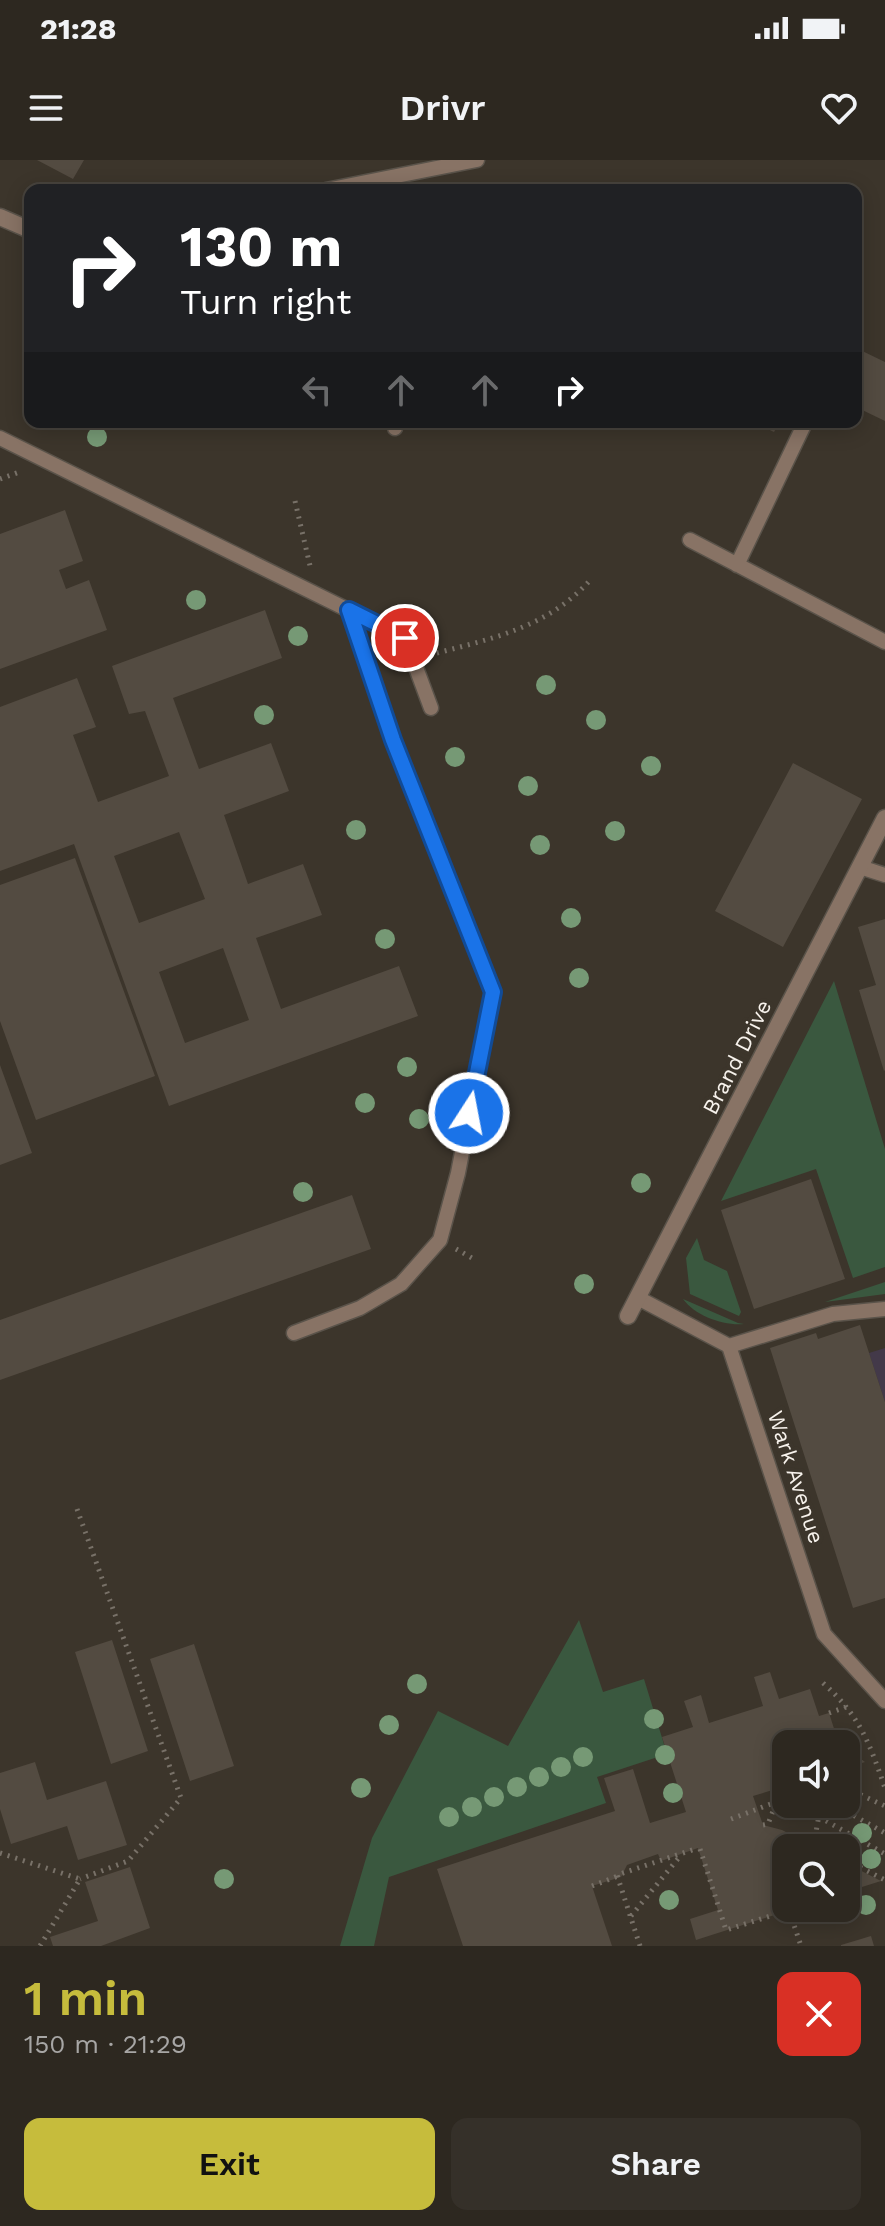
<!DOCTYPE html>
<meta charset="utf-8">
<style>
:root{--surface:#2d2820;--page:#353029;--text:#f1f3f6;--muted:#a7a6a5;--line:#48443e;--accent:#c6bc3c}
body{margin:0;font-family:"Work Sans",sans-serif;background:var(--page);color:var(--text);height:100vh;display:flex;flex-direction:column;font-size:30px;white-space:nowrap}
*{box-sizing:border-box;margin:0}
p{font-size:26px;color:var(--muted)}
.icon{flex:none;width:44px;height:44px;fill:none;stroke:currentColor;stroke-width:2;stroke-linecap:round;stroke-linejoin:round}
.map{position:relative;height:1786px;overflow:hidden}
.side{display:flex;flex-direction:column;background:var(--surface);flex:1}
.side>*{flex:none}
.banner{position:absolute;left:24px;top:24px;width:838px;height:244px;border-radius:16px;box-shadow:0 4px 20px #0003,0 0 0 2px var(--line);background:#202124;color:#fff;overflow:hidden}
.tools{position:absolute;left:772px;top:1570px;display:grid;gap:16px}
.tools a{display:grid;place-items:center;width:88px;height:88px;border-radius:16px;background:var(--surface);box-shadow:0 4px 20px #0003,0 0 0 2px var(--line);font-size:40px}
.pin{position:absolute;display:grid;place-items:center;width:68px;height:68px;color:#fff;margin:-34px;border:4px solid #fff;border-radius:50%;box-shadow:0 2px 8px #0007}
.me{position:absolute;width:88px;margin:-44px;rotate:11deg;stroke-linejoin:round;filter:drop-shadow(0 0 6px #0008)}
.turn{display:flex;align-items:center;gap:28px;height:168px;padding:0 24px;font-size:36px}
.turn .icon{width:104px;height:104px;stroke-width:2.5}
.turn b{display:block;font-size:56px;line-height:68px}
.lanes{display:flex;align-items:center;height:76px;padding:0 24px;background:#0003;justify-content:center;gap:40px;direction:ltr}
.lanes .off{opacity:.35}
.round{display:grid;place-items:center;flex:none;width:84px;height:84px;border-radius:16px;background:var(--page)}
.overview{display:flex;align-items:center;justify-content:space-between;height:136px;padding:0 24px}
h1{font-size:48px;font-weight:600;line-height:60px;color:var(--accent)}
.cta{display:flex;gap:16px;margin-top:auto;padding:16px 24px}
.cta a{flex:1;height:92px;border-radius:16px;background:var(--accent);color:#111;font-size:32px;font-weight:600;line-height:92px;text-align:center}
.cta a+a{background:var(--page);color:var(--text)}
.status{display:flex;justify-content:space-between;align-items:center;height:56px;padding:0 40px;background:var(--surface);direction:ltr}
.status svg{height:22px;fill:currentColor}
header{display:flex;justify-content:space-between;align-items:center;height:104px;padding:0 24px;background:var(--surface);font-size:36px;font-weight:600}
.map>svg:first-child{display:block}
</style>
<div class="status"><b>21:28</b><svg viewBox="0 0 49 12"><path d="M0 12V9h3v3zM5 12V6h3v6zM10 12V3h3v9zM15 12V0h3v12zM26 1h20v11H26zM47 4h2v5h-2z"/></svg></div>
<header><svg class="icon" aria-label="menu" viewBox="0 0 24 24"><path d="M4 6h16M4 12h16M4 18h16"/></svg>Drivr<svg class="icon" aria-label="heart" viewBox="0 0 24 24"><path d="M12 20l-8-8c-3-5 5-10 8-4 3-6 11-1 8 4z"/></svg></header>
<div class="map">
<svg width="885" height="1786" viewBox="0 0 885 1786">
<rect width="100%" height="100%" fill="#3c352b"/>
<!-- industrial -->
<path fill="#433949" d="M 885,1188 L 885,1242 L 869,1193 Z"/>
<!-- green -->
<path fill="#3a583f" d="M 834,821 L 885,989 L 885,1107 L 853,1118 L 816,1009 L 721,1041 Z
M 697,1078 L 704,1100 L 727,1111 L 741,1152 L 739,1156 L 690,1134 L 686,1098 Z
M 885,1122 L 885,1134 L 825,1142 Z
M 683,1139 L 738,1163 L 744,1164 C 724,1166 695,1156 683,1139 Z
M 579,1460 L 603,1532 L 644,1519 L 667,1594 L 597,1617 L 606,1643 L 389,1717 L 374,1786 L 340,1786 L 372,1678 L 438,1551 L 508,1586 Z"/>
<!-- building -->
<path fill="#534b41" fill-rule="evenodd" d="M 37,0 L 84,0 L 73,19 Z
M 856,188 L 885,202 L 885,261 L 856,247 Z
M 753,262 L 779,262 L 774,272 Z
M 65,350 L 83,401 L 59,410 L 66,429 L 89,420 L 107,470 L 0,509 L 0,374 Z
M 265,450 L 282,498 L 173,538 L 199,609 L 271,583 L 289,631 L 224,655 L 248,724 L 303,704 L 322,755 L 256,778 L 281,849 L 399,806 L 418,856 L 169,946 L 74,684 L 0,711 L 0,547 L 77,518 L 96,567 L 73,575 L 98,642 L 169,616 L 145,551 L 129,554 L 112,506 ZM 179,672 L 205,739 L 139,763 L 114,696 ZM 223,788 L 249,860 L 185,883 L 159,812 Z
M 793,603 L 862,639 L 783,787 L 715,751 Z
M 75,698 L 155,916 L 36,960 L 0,861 L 0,725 Z
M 885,759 L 885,910 L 884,911 L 859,830 L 876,825 L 858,767 Z
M 0,905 L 32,993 L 0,1005 Z
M 811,1019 L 845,1119 L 754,1149 L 721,1050 Z
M 352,1035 L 371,1089 L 0,1220 L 0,1160 Z
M 860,1165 L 885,1242 L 885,1438 L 853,1448 L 770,1188 L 816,1173 L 818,1179 Z
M 112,1480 L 148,1591 L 111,1604 L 75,1492 Z
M 194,1484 L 234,1606 L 190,1621 L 150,1499 Z
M 770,1512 L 779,1539 L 810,1529 L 819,1556 L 829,1553 L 839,1584 L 786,1584 L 786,1626 L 753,1636 L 763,1665 L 782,1670 L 817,1688 L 786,1688 L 786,1748 L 793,1749 L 696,1780 L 690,1759 L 718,1750 L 698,1688 L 661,1701 L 658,1694 L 627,1705 L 621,1717 L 592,1726 L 612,1786 L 463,1786 L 437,1709 L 615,1651 L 604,1618 L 633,1609 L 650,1663 L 686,1652 L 662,1577 L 693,1567 L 684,1541 L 701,1535 L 709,1563 L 763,1546 L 754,1517 Z
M 846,1588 L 865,1602 L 846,1608 Z
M 35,1602 L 47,1640 L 106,1621 L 127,1685 L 78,1700 L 67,1666 L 11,1684 L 0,1649 L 0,1613 Z
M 846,1703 L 881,1721 L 846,1732 Z
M 130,1707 L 150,1768 L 101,1786 L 53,1786 L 50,1777 L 98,1761 L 85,1722 Z
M 871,1776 L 874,1786 L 841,1786 L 841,1785 Z"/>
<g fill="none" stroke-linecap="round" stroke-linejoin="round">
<defs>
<path id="service" d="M 326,30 L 477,0
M 394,262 L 395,268
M 0,278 L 405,478 L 431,548
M 690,380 L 885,482
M 737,405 L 803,267
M 860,707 L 885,715
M 638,1138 L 729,1186 L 824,1474 L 885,1541
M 294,1173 L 360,1148 L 401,1124 L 440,1080 L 458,1013 L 493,832 L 393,580 L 349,450
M 729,1186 L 833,1154 L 885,1149"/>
<path id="minor" d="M 0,57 L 30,70
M 628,1156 L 885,658"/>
</defs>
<!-- service casing -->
<use href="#service" stroke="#5a534a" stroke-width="17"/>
<!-- minor casing -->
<use href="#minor" stroke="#5a534a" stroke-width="19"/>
<!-- path -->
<path stroke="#787168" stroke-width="5" stroke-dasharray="2 6" stroke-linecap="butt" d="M 0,319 L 22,311
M 295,341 L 311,410
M 429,495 C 490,479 549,468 592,418
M 456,1089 L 472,1098
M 77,1349 L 181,1638 L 128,1701 L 80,1719
M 823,1523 C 860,1556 869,1582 885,1628
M 829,1553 L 849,1546
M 846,1628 L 885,1646
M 821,1644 L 814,1683 L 823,1688
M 833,1644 L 885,1673
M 774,1647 L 819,1652
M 819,1657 L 885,1694
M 731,1659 L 784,1639
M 763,1665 L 768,1664 L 775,1646
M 700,1689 L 726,1770 L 789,1750 L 801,1786
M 0,1693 L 80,1719 L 40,1786
M 846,1700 L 885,1720
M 592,1726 L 618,1716
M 631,1756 L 681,1695
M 640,1786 L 617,1715 L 698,1688"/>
<!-- service -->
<use href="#service" stroke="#887365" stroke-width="14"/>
<!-- minor -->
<use href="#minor" stroke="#887365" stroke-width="16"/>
</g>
<!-- trees -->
<g fill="#769975">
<circle cx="97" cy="277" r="10"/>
<circle cx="196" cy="440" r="10"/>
<circle cx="298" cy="476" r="10"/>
<circle cx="546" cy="525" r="10"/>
<circle cx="264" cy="555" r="10"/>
<circle cx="596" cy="560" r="10"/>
<circle cx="455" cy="597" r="10"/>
<circle cx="651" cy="606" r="10"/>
<circle cx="528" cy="626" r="10"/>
<circle cx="356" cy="670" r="10"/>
<circle cx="615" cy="671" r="10"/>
<circle cx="540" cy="685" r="10"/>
<circle cx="571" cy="758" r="10"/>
<circle cx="385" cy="779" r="10"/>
<circle cx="579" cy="818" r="10"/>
<circle cx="407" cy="907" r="10"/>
<circle cx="365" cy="943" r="10"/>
<circle cx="419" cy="959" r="10"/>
<circle cx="641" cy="1023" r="10"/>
<circle cx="303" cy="1032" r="10"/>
<circle cx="584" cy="1124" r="10"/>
<circle cx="417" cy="1524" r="10"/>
<circle cx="654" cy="1559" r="10"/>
<circle cx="389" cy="1565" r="10"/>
<circle cx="665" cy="1595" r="10"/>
<circle cx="583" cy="1597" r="10"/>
<circle cx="561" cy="1607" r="10"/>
<circle cx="539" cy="1617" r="10"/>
<circle cx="517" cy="1627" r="10"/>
<circle cx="361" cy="1628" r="10"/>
<circle cx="673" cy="1633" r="10"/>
<circle cx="494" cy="1637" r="10"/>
<circle cx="472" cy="1647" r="10"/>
<circle cx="449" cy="1657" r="10"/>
<circle cx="862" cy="1673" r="10"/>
<circle cx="871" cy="1699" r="10"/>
<circle cx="224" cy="1719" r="10"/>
<circle cx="669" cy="1740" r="10"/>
<circle cx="866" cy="1745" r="10"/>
</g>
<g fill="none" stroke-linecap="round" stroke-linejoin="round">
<defs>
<path id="route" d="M 405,478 L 349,450 L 393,580 L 493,832 L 469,953"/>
</defs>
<!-- route casing -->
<use href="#route" stroke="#114b97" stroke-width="20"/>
<!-- route -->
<use href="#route" stroke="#1a73e8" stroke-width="14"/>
</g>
<g text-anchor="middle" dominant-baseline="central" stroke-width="8" stroke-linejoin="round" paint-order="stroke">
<!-- street labels -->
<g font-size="22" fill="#f7f2ec" stroke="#3c352b">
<text transform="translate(737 897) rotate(-63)">Brand Drive</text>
<text transform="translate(796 1317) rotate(72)">Wark Avenue</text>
</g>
</g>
</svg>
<div class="tools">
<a><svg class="icon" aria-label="sound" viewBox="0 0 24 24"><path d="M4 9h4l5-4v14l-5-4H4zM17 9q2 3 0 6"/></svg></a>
<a><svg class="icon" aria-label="search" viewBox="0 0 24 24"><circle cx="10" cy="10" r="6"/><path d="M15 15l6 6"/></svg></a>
</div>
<div class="pin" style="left:405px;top:478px;background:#d93025"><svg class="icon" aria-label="arrive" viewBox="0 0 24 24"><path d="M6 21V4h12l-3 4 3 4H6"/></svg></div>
<svg class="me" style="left:469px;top:953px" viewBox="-20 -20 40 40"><circle r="17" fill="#1a73e8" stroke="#fff" stroke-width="3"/><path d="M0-11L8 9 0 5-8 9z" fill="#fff"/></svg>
<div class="banner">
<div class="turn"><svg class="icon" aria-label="right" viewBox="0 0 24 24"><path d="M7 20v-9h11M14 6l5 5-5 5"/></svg><div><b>130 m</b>Turn right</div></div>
<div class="lanes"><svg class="icon off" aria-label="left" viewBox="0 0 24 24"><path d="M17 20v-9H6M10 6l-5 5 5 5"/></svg><svg class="icon off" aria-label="ahead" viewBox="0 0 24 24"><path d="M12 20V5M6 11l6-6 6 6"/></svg><svg class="icon off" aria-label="ahead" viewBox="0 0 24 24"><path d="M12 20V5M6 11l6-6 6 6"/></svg><svg class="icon" aria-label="right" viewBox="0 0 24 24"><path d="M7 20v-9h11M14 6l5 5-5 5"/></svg></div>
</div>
</div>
<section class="side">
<div class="overview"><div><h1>1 min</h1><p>150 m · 21:29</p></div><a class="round" style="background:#d93025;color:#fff"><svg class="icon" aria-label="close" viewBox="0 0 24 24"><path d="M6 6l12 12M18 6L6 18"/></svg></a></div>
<div class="cta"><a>Exit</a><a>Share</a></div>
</section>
